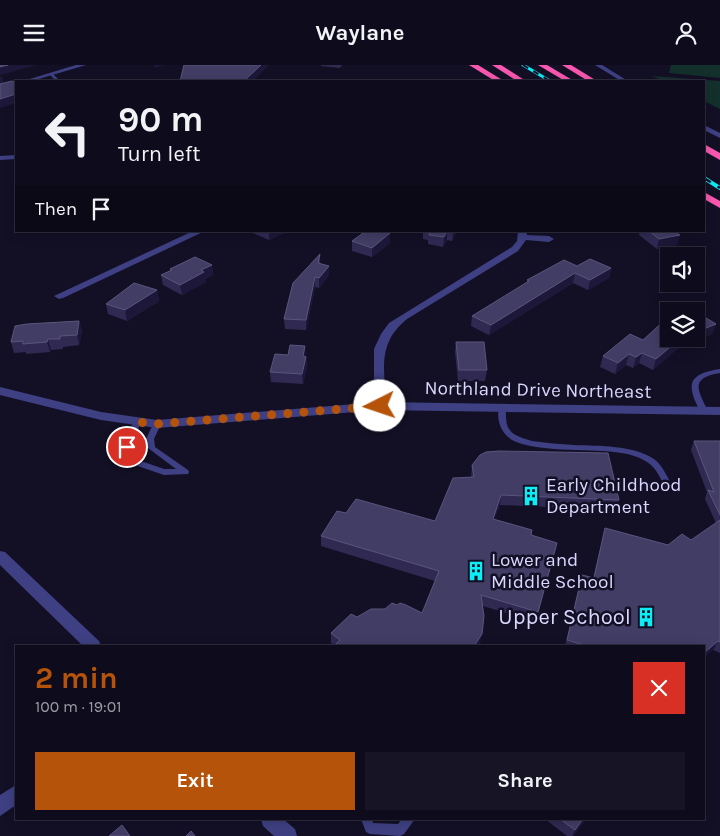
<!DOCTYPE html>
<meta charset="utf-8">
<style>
:root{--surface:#0e0c1c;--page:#171525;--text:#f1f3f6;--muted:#9b9ba3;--line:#2e2c3b;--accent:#b45309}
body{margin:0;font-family:Karla,sans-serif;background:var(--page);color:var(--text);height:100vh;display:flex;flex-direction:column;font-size:19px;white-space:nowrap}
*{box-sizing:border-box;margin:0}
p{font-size:16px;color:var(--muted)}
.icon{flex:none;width:28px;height:28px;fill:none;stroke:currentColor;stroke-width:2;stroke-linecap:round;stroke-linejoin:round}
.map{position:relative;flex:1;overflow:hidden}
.side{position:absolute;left:15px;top:580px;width:690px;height:175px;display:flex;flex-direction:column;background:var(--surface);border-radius:0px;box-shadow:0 2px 12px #0003,0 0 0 1px var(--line)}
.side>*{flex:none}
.banner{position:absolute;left:15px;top:15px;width:690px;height:152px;border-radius:0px;box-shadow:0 2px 12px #0003,0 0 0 1px var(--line);background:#0e0c1c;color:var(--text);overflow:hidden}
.controls{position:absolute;left:660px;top:182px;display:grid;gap:10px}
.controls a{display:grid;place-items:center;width:45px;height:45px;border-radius:0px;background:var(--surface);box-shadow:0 2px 12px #0003,0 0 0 1px var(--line);font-size:25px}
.pin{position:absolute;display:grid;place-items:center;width:42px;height:42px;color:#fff;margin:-21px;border:2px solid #fff;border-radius:50%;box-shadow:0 1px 5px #0007}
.me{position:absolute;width:55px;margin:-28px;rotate:266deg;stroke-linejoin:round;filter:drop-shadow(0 0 4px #0008)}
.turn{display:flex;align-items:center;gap:18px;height:105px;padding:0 20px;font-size:22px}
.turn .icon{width:65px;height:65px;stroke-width:2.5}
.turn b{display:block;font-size:35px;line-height:42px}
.then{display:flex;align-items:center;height:48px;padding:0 20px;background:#0003;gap:10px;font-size:19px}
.round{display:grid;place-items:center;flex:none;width:52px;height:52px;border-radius:0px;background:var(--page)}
.head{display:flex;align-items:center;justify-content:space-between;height:85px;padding:0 20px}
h1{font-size:30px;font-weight:700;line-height:38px;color:var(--accent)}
.button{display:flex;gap:10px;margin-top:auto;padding:10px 20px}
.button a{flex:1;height:58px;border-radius:0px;background:var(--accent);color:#fff;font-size:20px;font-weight:700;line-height:58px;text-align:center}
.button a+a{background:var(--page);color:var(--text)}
header{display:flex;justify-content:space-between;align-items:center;height:65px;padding:0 20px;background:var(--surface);font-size:22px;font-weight:700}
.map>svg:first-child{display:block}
</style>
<header><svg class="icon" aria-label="menu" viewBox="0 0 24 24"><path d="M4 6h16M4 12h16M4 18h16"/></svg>Waylane<svg class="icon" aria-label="person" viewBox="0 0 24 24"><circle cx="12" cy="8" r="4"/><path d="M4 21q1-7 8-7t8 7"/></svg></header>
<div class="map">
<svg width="720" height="771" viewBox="0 0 720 771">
<rect width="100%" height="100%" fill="#131026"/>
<!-- green -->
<path fill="#14302d" d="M 671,0 L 720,0 L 720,13 L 669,8 Z
M 652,11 L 720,16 L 720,44 L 704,36 L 704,16 L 663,16 Z"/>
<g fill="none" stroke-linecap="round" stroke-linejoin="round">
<!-- service -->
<path fill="#3e4083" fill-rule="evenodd" d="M 50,8 L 52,8 L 60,16 L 56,16 L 50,10 Z
M 720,304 L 720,308 C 690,313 697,324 708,346 L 704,348 L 701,348 C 686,320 687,309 720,304 Z
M 499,342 L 502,342 L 506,344 C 505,367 511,370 532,376 C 546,378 560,379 574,380 C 599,381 633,380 654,394 C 663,401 668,413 673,423 L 672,425 L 666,425 C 661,415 657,403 647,397 C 638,391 626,388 614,387 C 589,384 533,387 512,375 C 501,368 496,355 499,342 Z
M 134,355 L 137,355 L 141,357 L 131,382 L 138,395 L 164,404 L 176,404 L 148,383 L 146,374 L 154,357 L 160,357 L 161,359 L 154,374 L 155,382 L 188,405 L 189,407 L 188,409 L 164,410 L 132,399 L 123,382 Z
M 361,754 L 372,754 L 373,758 L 398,759 L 402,754 L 415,754 L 404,769 L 400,771 L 370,769 L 366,767 Z"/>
<!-- minor -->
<path fill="#3e4083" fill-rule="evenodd" d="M 76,0 L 86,0 L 32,16 L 23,16 Z
M 595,0 L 602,0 L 628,16 L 621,16 Z
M 704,60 L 720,68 L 720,73 L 704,65 Z
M 16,90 L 16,94 L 0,95 L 0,91 Z
M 193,166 L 205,166 L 63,233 L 59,234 L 54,231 Z
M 518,166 L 526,166 L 527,170 L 549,171 L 554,174 L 549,177 L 526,175 L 518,186 L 407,254 C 376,279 385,306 386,341 L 384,344 L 376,344 L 374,341 L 374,284 L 381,269 L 389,258 L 512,182 L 517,176 Z
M 16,720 L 16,740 L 0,751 L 0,730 Z"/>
<!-- tertiary -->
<path fill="#3e4083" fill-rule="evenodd" d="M 0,322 L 101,347 L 157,355 L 380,337 L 720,342 L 720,350 L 380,345 L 157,363 L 101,355 L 0,330 Z
M 0,486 L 5,487 L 99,576 L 101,581 L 83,581 L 0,500 Z
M 261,754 L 283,754 L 295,764 L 297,771 L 274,771 L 263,761 Z"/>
<!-- motorway -->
<path fill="#f858af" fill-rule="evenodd" d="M 469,0 L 478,0 L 504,16 L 495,16 Z
M 492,0 L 501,0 L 526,16 L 517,16 Z
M 538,0 L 547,0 L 574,16 L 565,16 Z
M 562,0 L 571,0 L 597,16 L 588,16 Z
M 704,79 L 720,88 L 720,95 L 704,86 Z
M 704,127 L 720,136 L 720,143 L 704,134 Z"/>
<defs>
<path id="rail-far1" d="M 523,0 L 550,16"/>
<path id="rail" d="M 704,113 L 720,123"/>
</defs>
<!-- rail-far1 casing -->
<use href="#rail-far1" stroke="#0cedf5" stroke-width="3"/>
<!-- rail casing -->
<use href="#rail" stroke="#0cedf5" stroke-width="4"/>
<!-- rail-far1 -->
<use href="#rail-far1" stroke="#131026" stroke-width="2" stroke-dasharray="6" stroke-linecap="butt"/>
<!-- rail -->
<use href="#rail" stroke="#131026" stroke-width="2.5" stroke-dasharray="8" stroke-linecap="butt"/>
</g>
<!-- wall -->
<path fill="#302a53" d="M 321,0 L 342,0 L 340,3 L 321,1 Z
M 253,166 L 288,166 L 269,175 L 253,168 Z
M 423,166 L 457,166 L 452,176 L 447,175 L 443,182 L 428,179 L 428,175 L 423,174 Z
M 640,166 L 674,166 L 677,180 L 657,184 L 639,170 Z
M 352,176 L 390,178 L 372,192 L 352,186 Z
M 320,189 L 320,199 L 329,210 L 319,223 L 315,222 L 306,265 L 285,264 L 284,254 Z
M 212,200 L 213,210 L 205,214 L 206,217 L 182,230 L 163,220 L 161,210 L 171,205 L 170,204 Z
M 577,201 L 611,203 L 609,213 L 588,225 L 573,218 L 489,270 L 471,261 L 472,251 L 527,218 L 527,215 Z
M 157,225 L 159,236 L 127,256 L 108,249 L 106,239 Z
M 79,256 L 82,266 L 79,280 L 63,282 L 63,284 L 51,285 L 50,287 L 26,289 L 26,287 L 14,288 L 11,277 Z
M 716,259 L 712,269 L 677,284 L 653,305 L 639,298 L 633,303 L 626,300 L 615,309 L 600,302 L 603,291 Z
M 456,277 L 487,305 L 485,316 L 458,316 L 455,287 Z
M 306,292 L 307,302 L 303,319 L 271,317 L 270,307 Z
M 694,376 L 720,376 L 720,588 L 704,581 L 565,581 L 580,519 L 593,513 L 605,463 L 668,480 L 691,475 L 716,458 L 705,434 L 707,427 L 691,385 Z
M 472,400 L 619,435 L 616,445 L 500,440 L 494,455 L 531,470 L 557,478 L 536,557 L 483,541 L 480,578 L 478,581 L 335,581 L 331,578 L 331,568 L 357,552 L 397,540 L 422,548 L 435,516 L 321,481 L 321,471 L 346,448 L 435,456 L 471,412 Z
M 545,754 L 586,754 L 573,771 L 567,771 Z"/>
<!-- shaded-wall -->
<path fill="#1d1839" d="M 8,0 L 37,0 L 0,10 L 0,2 Z
M 154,0 L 163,0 L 155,3 Z
M 261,0 L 269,0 L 253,16 L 244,16 Z
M 2,11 L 4,19 L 0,20 L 0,12 Z
M 16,29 L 16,38 L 0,43 L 0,34 Z
M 269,166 L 288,166 L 269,175 Z
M 447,166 L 447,175 L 443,182 L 444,172 Z
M 453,166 L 457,166 L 452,176 L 453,167 Z
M 390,168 L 390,178 L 372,192 L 372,183 Z
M 680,170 L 677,180 L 657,184 L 659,174 Z
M 212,200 L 213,210 L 205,214 L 206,217 L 182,230 L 180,220 L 201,205 Z
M 329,201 L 329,210 L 319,223 L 319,213 Z
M 611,203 L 609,213 L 588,225 L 590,215 Z
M 575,208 L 573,218 L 489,270 L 491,260 Z
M 315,212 L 315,222 L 306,265 L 306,255 Z
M 157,225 L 159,236 L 127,256 L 125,245 Z
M 79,256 L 82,266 L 79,280 L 77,270 Z
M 716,259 L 712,269 L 677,284 L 653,305 L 656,294 L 680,274 L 696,274 L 696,267 Z
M 48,274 L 51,285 L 50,287 L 47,277 Z
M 305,281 L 306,291 L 303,302 L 303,291 Z
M 642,288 L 639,298 L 633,303 L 636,292 Z
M 629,289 L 626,300 L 615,309 L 618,298 Z
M 306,292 L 307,302 L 303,319 L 302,309 Z
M 501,430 L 500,440 L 491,464 L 493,454 Z
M 482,569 L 480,578 L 478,581 L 474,581 Z
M 718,576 L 714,584 L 704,593 L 704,588 Z
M 583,754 L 586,754 L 573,771 L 572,771 L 575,765 Z"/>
<!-- building -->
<path fill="#423d65" stroke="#5a557d" d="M 0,0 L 8,0 L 0,2 Z
M 184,0 L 261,0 L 244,16 L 180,16 Z
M 12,16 L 16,18 L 16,29 L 0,34 L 0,19 Z
M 366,166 L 383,166 L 390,168 L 372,183 L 352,176 Z
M 430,166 L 447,166 L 444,172 L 429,170 Z
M 649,166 L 674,166 L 680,170 L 659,174 Z
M 320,189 L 318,198 L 329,201 L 319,213 L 315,212 L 306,255 L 284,254 L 293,218 Z
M 195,192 L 212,200 L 201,205 L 204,207 L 180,220 L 161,210 L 172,205 L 170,204 Z
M 590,194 L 611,203 L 590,215 L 575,208 L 491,260 L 472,251 L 529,216 L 527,215 L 564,195 L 577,201 Z
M 134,218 L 157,225 L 125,245 L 106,239 Z
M 691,244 L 695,246 L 685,246 Z
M 696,247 L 716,259 L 696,267 Z
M 667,253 L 669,253 L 669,274 L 680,274 L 656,294 L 642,288 L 636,292 L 629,289 L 618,298 L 603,291 L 630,269 L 643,275 Z
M 79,256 L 77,270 L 60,271 L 60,274 L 48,274 L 47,277 L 23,279 L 23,276 L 11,277 L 15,261 L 27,259 Z
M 456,277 L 484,277 L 487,305 L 459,305 Z
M 290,280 L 305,281 L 303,291 L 306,292 L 302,309 L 270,307 L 275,289 L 288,290 Z
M 694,376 L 720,376 L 720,450 L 708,425 L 714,427 Z
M 499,386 L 608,388 L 619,435 L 501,430 L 493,454 L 532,465 L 531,470 L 557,478 L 538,547 L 481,530 L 484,551 L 482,569 L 474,581 L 337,581 L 335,580 L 340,575 L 331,568 L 351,549 L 357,552 L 371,544 L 385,544 L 392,538 L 397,540 L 400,538 L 406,540 L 422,548 L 439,506 L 321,471 L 337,446 L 346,448 L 356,434 L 435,456 L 453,413 L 474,412 L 472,400 L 480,390 L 486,387 Z
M 720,455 L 720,577 L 718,576 L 704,588 L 704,581 L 587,581 L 567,575 L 582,510 L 594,513 L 605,463 L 668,480 L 682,469 L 691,475 Z
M 560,754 L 583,754 L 575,765 Z
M 122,760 L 130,771 L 109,771 Z
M 191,766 L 195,771 L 186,771 Z"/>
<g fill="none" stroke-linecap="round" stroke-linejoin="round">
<!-- route -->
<path stroke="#b45309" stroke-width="9" stroke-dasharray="0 16.2" d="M 127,382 L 137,357 L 157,359 L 380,341"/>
</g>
<!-- icons -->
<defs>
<symbol id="building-bare" viewBox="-9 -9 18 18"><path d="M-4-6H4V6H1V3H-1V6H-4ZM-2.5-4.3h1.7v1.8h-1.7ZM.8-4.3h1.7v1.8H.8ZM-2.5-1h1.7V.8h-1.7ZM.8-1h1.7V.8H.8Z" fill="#0cedf5" stroke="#131026" stroke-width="2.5" paint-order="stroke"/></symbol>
</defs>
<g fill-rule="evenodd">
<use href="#building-bare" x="517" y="417" width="28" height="28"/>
<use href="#building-bare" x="462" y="492" width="28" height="28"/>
<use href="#building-bare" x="632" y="538" width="28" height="28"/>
</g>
<g text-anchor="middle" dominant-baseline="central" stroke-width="5" stroke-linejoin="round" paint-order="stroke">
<!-- street labels -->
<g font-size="19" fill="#d9d7fd" stroke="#131026">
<text transform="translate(538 325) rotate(1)">Northland Drive Northeast</text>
</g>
<!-- poi labels -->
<g font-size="19" fill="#d9d7fd" stroke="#131026" text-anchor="start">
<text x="546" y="420">Early Childhood<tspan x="546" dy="22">Department</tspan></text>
<text x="491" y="495">Lower and<tspan x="491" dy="22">Middle School</tspan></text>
</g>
<!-- near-poi labels -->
<g font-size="22" fill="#d9d7fd" stroke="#131026" text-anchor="end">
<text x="631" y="552">Upper School</text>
</g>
</g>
</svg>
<div class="controls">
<a><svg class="icon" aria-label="sound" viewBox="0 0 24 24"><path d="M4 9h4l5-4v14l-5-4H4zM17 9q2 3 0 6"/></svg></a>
<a><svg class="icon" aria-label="layers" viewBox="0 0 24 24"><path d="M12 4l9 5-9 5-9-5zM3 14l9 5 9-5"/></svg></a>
</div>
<div class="pin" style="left:127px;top:382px;background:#d93025"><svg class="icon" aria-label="arrive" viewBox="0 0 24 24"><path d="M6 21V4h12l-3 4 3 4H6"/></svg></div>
<svg class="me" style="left:380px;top:341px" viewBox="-20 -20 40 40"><circle r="19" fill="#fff"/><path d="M0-13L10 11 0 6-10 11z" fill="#b45309"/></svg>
<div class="banner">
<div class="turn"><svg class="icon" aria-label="left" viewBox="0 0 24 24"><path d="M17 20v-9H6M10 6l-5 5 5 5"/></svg><div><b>90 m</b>Turn left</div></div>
<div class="then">Then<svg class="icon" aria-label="arrive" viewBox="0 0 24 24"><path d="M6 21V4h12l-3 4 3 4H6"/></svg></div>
</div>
<section class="side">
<div class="head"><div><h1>2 min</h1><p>100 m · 19:01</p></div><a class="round" style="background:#d93025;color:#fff"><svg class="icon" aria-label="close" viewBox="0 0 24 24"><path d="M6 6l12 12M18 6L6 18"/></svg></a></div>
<div class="button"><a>Exit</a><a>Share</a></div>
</section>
</div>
